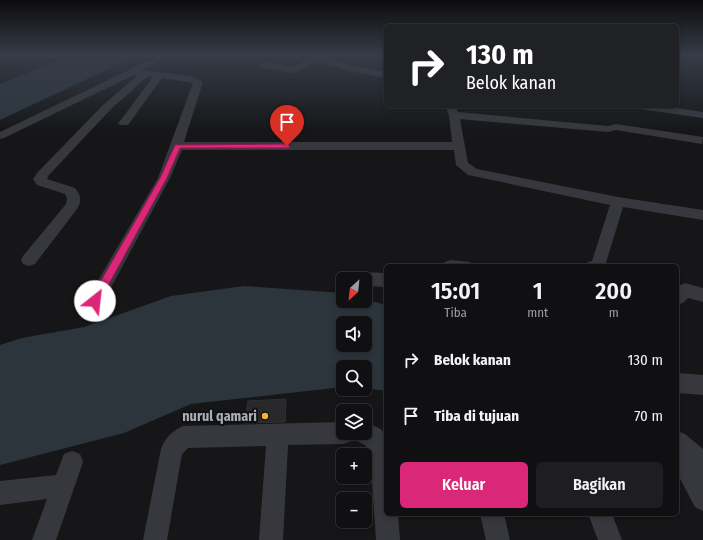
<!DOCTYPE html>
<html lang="id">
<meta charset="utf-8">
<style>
:root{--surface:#101012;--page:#1e1e20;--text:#f1f3f6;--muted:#9c9d9f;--line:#303032;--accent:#db2777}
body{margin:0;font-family:"Fira Sans Condensed",sans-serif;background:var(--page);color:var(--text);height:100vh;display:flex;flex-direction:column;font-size:15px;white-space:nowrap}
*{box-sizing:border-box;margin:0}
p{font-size:13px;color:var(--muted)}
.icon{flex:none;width:22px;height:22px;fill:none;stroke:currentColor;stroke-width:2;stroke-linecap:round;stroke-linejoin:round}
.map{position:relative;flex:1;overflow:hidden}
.side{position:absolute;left:384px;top:264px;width:295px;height:252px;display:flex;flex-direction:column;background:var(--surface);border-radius:6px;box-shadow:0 2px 6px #0003,0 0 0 1px var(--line)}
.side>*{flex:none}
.hud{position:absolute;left:384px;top:24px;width:295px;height:84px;border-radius:6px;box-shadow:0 2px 6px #0003,0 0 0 1px var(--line);background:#202124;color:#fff;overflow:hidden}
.needle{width:26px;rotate:207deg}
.tools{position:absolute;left:336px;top:272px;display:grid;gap:8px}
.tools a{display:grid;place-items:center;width:36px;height:36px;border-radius:6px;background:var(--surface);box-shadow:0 2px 6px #0003,0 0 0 1px var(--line);font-size:20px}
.pin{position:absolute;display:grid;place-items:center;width:34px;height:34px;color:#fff;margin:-41px -17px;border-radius:50% 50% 50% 0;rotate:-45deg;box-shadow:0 0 4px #0007}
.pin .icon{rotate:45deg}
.me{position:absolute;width:44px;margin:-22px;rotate:29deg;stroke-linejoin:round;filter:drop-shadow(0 0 3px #0008)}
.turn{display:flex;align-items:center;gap:14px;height:84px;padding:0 16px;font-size:18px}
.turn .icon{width:52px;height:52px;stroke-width:2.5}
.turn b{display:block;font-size:28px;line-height:34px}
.eta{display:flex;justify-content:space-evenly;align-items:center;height:68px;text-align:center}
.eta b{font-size:24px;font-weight:600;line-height:28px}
.primary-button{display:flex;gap:8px;margin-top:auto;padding:8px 16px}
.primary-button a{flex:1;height:46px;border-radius:6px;background:var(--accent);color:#fff;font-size:16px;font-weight:600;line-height:46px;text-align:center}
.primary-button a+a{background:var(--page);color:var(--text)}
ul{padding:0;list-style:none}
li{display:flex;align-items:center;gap:12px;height:56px;padding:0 16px}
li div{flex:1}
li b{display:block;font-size:15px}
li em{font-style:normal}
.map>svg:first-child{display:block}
</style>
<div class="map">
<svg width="703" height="540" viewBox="0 0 703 540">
<rect width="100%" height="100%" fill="#161618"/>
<!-- water -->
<path fill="#2c353c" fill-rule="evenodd" d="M 71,55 L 138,55 L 0,120 L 0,84 Z
M 244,286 L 343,293 L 343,301 L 365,301 L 365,299 L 386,305 L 386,391 L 365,388 L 365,367 L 343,367 L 343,387 L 191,404 L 124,433 L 0,465 L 0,345 L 22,338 L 84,327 L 171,296 ZM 343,323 L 365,323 L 365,345 L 343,345 Z"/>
<!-- building -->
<path fill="#29292c" stroke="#303034" d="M 286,399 L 285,422 L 245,423 L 248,401 Z"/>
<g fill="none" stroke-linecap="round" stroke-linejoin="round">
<!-- street -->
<path fill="#37383d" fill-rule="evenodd" d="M 160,55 L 171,55 L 143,70 L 191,76 L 203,82 L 184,142 L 452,142 L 449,115 L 445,106 L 455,106 L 458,112 L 608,126 L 616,124 L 703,137 L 702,144 L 616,130 L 608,132 L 460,119 L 468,163 L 477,169 L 618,197 L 703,210 L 703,220 L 623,207 L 605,266 L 586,266 L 588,262 L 592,261 L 610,205 L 468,175 L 456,165 L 454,150 L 182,150 L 170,178 L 101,306 L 95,308 L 89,306 L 86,301 L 158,178 L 193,83 L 162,78 L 128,125 L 120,125 L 118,123 L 120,121 L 153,77 L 148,76 L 111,109 L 49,175 L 47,179 L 75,188 C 81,195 82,201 77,209 L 35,264 L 29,266 L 23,264 L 21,260 L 23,256 L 66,204 L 67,198 L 65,194 L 37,185 L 33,179 L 37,173 L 103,105 L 138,75 L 134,75 L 4,138 L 0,139 L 0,132 Z
M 310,55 L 320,55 L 340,63 L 386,72 L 386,78 L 348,71 L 318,61 L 294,73 L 263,68 L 258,65 L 263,62 L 293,67 L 311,57 Z
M 635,106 L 663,106 L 703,112 L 703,118 L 640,109 Z
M 451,260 L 470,262 L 472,266 L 443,266 L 445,262 Z
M 362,272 L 386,273 L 386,287 L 365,286 L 365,279 L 354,279 L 356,274 Z
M 685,283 L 703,288 L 703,302 L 688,298 L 683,303 L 677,305 L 677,287 Z
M 677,373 L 703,375 L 703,395 L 677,393 Z
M 343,422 L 343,433 L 354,433 L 351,441 L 343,444 L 288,445 L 283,540 L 259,540 L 266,446 L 188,448 L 182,454 L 167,540 L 143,540 L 161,449 C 165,438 172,431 183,426 Z
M 365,422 L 381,429 L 386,437 L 386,514 L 398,514 L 400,540 L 376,540 L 370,452 L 365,445 L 357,441 L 354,433 L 365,433 Z
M 677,431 L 685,434 L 703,449 L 703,511 L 695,507 L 677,473 Z
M 72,451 L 80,454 L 83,462 L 56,540 L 32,540 L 47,499 L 0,505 L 0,481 L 56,475 L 64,454 Z
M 480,514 L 504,514 L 510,540 L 486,540 Z
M 588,514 L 612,514 L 622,540 L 598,540 Z"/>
</g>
<!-- sky -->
<linearGradient id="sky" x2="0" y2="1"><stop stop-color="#0c0c0d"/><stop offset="0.42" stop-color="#363c48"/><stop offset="1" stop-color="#363c48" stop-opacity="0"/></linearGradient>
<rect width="703" height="131" fill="url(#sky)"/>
<!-- route -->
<path fill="#db2777" stroke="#8e194d" d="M 287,144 L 290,146 L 289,148 L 180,148 L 167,178 L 98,304 L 91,304 L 90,301 L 91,298 L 160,178 L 175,145 Z"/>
<!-- markers -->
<circle fill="#f2b134" stroke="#111113" stroke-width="1.5" cx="265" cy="416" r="4"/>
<g text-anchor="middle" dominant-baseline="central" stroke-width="4" stroke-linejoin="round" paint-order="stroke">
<!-- near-poi labels -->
<g font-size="14" font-weight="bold" fill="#a8adb8" stroke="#111113" text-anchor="end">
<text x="257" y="416">nurul qamari</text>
</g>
</g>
</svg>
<div class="tools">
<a><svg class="needle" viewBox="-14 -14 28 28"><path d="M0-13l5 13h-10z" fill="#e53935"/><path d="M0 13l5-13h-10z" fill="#9c9d9f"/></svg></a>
<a><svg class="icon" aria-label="sound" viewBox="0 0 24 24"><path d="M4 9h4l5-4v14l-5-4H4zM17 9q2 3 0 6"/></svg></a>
<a><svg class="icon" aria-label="search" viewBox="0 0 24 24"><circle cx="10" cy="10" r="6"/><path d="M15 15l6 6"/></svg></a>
<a><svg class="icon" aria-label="layers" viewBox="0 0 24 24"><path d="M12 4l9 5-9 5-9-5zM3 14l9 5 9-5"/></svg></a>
<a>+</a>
<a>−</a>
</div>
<div class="pin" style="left:287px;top:146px;background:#d93025"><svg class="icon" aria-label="arrive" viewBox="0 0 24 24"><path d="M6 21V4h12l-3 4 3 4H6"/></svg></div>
<svg class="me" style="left:95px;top:301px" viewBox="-20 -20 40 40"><circle r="19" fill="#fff"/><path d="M0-13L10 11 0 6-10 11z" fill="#db2777"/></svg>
<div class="hud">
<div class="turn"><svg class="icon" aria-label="right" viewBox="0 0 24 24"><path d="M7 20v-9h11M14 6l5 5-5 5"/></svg><div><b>130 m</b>Belok kanan</div></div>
</div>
<section class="side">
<div class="eta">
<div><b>15:01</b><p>Tiba</p></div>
<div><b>1</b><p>mnt</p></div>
<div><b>200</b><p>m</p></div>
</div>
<ul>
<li><svg class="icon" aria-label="right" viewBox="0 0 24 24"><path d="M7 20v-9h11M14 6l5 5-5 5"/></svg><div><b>Belok kanan</b></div><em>130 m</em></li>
<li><svg class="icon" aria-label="arrive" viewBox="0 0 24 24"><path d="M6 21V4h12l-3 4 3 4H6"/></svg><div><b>Tiba di tujuan</b></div><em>70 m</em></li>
</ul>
<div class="primary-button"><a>Keluar</a><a>Bagikan</a></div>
</section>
</div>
